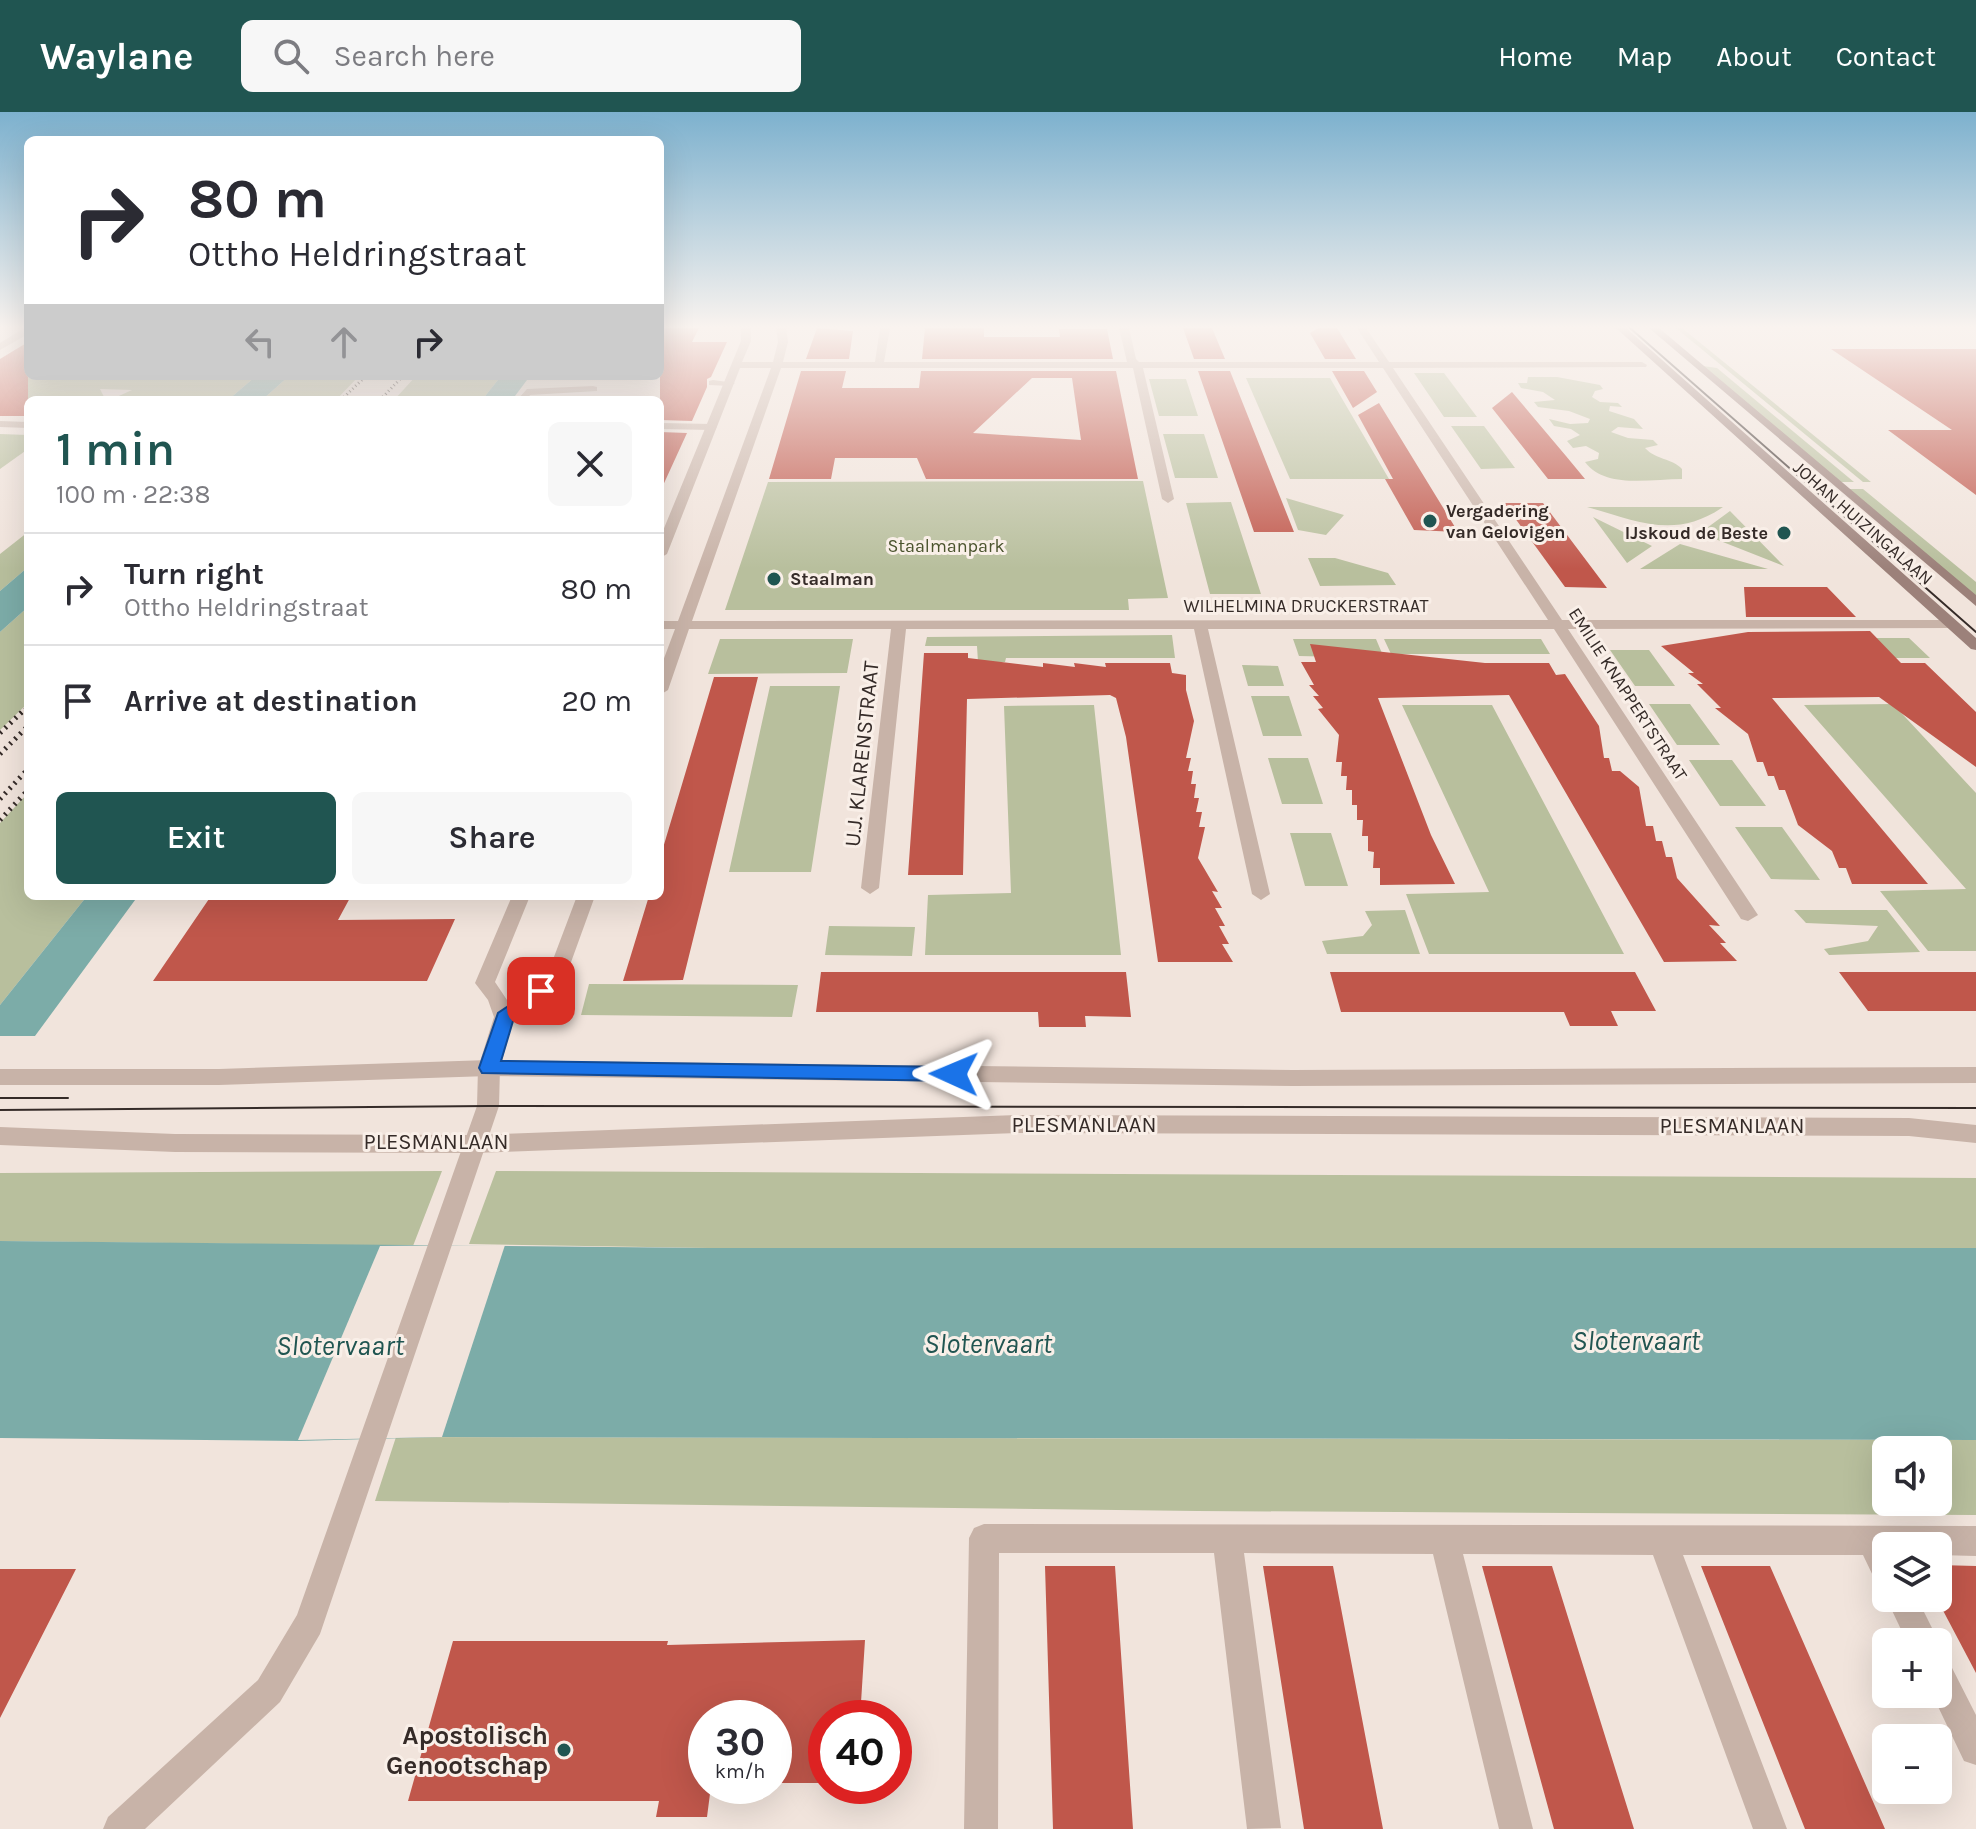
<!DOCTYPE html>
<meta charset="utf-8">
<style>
:root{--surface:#fff;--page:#f7f7f7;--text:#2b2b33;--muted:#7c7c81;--line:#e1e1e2;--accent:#205551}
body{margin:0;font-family:Karla,sans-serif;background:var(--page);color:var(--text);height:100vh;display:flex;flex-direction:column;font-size:30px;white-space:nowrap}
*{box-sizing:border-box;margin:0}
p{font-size:26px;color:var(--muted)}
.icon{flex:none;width:44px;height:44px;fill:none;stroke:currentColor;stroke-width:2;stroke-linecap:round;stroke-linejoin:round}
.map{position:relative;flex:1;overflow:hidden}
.side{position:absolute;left:24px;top:284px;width:640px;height:504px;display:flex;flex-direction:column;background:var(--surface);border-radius:12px;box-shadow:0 8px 32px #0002}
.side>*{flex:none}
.guide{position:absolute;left:24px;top:24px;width:640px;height:244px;border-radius:12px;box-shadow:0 8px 32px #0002;background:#fff;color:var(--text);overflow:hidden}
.buttons{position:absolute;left:1872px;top:1324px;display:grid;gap:16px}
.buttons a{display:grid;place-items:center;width:80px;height:80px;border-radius:12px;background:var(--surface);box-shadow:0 8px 32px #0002;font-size:40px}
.speed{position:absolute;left:688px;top:1588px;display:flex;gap:16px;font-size:40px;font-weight:700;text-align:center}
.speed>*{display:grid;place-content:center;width:104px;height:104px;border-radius:50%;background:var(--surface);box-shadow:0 8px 32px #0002;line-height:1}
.speed small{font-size:20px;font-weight:400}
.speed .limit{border:12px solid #d22;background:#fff;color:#111}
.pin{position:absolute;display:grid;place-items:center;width:68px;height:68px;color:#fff;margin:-34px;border-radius:16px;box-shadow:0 4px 12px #0006}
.me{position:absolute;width:88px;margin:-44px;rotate:271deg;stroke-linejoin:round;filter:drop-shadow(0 0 6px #0008)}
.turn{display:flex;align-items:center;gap:28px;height:168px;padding:0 32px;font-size:36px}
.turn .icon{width:104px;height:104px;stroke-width:2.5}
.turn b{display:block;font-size:56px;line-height:68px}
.lanes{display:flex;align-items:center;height:76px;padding:0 32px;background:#0003;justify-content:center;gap:40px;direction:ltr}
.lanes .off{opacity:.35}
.round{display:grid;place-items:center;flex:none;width:84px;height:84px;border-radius:12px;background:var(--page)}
.overview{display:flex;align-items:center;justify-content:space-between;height:136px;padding:0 32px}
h1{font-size:48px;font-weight:600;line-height:60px;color:var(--accent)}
.cta{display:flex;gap:16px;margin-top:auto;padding:16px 32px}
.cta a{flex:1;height:92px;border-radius:12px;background:var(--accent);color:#fff;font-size:32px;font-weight:600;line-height:92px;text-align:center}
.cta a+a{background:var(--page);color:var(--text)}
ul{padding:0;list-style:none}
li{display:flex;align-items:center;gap:24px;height:112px;padding:0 32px;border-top:2px solid var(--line)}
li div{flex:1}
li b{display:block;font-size:30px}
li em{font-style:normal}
header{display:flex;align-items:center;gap:48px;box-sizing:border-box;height:112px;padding:0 40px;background:var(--accent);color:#fff}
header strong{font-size:38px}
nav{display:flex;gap:44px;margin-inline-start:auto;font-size:28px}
.search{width:560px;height:72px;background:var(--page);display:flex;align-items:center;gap:20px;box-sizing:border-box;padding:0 28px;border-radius:12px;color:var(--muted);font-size:30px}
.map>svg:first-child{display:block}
</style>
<header>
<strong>Waylane</strong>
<div class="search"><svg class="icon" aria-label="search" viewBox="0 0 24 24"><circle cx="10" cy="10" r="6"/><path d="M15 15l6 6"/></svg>Search here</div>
<nav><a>Home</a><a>Map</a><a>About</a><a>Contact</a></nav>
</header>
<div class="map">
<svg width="1976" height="1717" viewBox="0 0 1976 1717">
<rect width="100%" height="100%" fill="#f1e4dc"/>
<!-- green -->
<path fill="#b8bf9d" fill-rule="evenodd" d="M 1676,216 L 1682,216 L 1871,370 L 1863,370 Z
M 1703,254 L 1717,256 L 1854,370 L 1840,370 Z
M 1414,261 L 1444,261 L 1477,305 L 1444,305 Z
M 28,264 L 256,264 L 228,288 L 110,288 L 132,278 L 100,277 L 104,285 L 100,288 L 28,288 L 0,266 Z
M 289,264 L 359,264 L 336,288 L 262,288 Z
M 416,264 L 501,264 L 482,288 L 394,288 Z
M 1528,265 L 1557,265 L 1600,273 L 1603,277 L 1595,279 L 1592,285 L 1600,290 L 1618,291 L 1622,295 L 1610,294 L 1609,299 L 1634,307 L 1643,317 L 1618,315 L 1611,320 L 1628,326 L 1653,328 L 1658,333 L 1645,336 C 1656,348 1672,346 1682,357 L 1682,367 C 1650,367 1605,377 1585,350 L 1598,347 L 1599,341 L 1586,334 L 1573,336 L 1567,329 L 1580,323 L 1571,317 L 1554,314 L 1549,307 L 1570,312 L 1588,311 L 1590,307 L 1569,299 L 1538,295 L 1534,290 L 1555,288 L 1543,280 L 1521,276 L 1518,271 L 1527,271 Z
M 1246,266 L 1330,266 L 1389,367 L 1290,367 Z
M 1149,267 L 1186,267 L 1198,304 L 1159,304 Z
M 1451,314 L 1484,314 L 1515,356 L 1481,357 Z
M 0,322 L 28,323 L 28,337 L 0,357 Z
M 1163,322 L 1204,322 L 1218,366 L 1175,366 Z
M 1143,369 L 1168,486 L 1128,487 L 1129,498 L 725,498 L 768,370 Z
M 1848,377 L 1863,377 L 1976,470 L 1976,485 Z
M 1286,386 L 1344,403 L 1326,423 L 1298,418 Z
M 1231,390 L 1261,482 L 1210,482 L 1186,391 Z
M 1587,395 L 1723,395 C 1675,428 1637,409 1587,395 Z
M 1730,399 L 1784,454 L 1700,421 Z
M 1593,405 L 1652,434 L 1627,451 Z
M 28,420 L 28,455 L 0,479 L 0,442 Z
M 1680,432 L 1768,457 L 1640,457 Z
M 1308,446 L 1335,446 L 1388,461 L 1396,473 L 1320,474 Z
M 28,495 L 28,591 L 0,618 L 0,520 Z
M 1172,523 L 1175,546 L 1006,546 L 1005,550 L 978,550 L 977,534 L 925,534 L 927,525 Z
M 1860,526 L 1909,526 L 1930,546 L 1880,546 Z
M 720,527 L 853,527 L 847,561 L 708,562 Z
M 1293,527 L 1376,527 L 1384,546 L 1299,544 Z
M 1384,527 L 1541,527 L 1550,542 L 1391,542 Z
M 1610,538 L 1649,538 L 1675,574 L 1635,574 Z
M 1242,553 L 1278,554 L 1284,574 L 1248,574 Z
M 770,574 L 840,574 L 811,760 L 729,760 Z
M 1251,584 L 1289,584 L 1302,624 L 1263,624 Z
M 1649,592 L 1690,592 L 1720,633 L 1677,633 Z
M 1893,592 L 1976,681 L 1976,839 L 1928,839 L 1880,779 L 1966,777 L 1804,593 Z
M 1094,593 L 1121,843 L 925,843 L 928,783 L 1011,781 L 1004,594 Z
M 1402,593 L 1492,593 L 1624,842 L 1429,842 L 1406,782 L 1489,780 Z
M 1268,646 L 1308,646 L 1323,692 L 1282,692 Z
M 1689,648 L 1732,648 L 1766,694 L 1720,694 Z
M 28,681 L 28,784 L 87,784 L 0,893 L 0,711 Z
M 1735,715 L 1782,715 L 1820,768 L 1771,767 Z
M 1290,721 L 1331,721 L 1348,774 L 1305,774 Z
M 1405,798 L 1420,842 L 1327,842 L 1322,829 L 1363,824 L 1372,813 L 1365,799 Z
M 1794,798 L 1887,798 L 1920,840 L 1829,843 L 1824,837 L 1868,829 L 1878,814 L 1806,811 Z
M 829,814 L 915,815 L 912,844 L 825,843 Z
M 589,872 L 798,873 L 792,905 L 581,903 Z
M 442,1059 L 413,1134 L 0,1129 L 0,1061 Z
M 496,1059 L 1976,1066 L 1976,1136 L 709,1136 L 469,1132 Z
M 396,1325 L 1976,1328 L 1976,1403 L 1197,1399 L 375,1389 ZM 1886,1338 L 1938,1338 L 1938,1390 L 1886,1390 Z"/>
<!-- water -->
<path fill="#7caca8" d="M 256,264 L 289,264 L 262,288 L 228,288 Z
M 501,264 L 530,264 L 512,288 L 482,288 Z
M 28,455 L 28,495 L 0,520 L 0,479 Z
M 87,784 L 138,784 L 35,924 L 0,924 L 0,893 Z
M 0,1129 L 709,1136 L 1976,1136 L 1976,1328 L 442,1325 L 298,1329 L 0,1326 Z"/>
<!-- pier -->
<path fill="#f1e4dc" d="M 505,1133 L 442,1325 L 298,1328 L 380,1134 Z"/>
<!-- building -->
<path fill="#c0574b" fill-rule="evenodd" d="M 660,216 L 699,216 L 692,230 L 727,230 L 711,265 L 707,267 L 707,275 L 692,309 L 660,308 Z
M 817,216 L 853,219 L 849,247 L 806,247 Z
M 925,216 L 984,216 L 984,225 L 1060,225 L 1059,217 L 1107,217 L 1113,247 L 922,247 Z
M 1183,216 L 1212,216 L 1225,247 L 1194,247 Z
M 1318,216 L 1337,216 L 1356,247 L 1325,247 L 1310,221 Z
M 28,230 L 28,304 L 0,304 L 0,247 Z
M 1831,237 L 1976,237 L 1976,383 L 1888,318 L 1952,318 Z
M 801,259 L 846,259 L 842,276 L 919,276 L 921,259 L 1116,259 L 1138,367 L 926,367 L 917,346 L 835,346 L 831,367 L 769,367 ZM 1032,266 L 1072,266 L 1081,328 L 973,321 Z
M 1198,259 L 1230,259 L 1294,420 L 1254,420 Z
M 1332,259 L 1364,259 L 1377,280 L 1353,296 Z
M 1512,280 L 1566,344 L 1585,367 L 1548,367 L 1492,296 Z
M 1379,291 L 1458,420 L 1414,418 L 1385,367 L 1393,367 L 1358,303 Z
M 660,320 L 687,321 L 660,380 Z
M 1504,391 L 1543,391 L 1607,476 L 1565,475 Z
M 1744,475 L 1827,475 L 1856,505 L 1746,505 Z
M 1870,519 L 1901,551 L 1925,551 L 1976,600 L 1976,655 L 1879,585 L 1772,586 L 1928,772 L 1852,772 L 1846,756 L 1839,756 L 1832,739 L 1798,713 L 1785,678 L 1779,678 L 1774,664 L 1768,664 L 1763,650 L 1757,650 L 1748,622 L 1715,596 L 1721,596 L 1697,572 L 1703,572 L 1688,561 L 1694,561 L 1661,534 L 1748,520 Z
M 1310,532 L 1485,551 L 1549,551 L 1556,563 L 1565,562 L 1599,614 L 1604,646 L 1609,646 L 1612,659 L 1620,659 L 1639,675 L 1646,714 L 1653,714 L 1656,729 L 1662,729 L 1666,745 L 1672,745 L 1677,766 L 1720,814 L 1709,813 L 1726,831 L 1720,831 L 1737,849 L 1664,850 L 1509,583 L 1378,586 L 1431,723 L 1455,772 L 1380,773 L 1380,756 L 1373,756 L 1374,740 L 1368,739 L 1368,724 L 1362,724 L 1363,708 L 1357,708 L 1357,693 L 1352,693 L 1352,678 L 1346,678 L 1347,664 L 1341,664 L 1342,650 L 1336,650 L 1339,623 L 1318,597 L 1323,596 L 1313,584 L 1319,584 L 1309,573 L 1314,573 L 1301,550 L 1316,550 Z
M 924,541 L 968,541 L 968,546 L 1043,555 L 1043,551 L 1075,555 L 1074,551 L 1106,555 L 1105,551 L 1170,551 L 1172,561 L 1186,563 L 1186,578 L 1194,609 L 1186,646 L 1191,646 L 1188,659 L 1193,659 L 1191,672 L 1196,672 L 1194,686 L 1199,686 L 1196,700 L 1202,700 L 1199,715 L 1205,715 L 1198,746 L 1218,780 L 1212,779 L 1222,796 L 1215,796 L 1225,814 L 1219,814 L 1229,832 L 1222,832 L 1233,850 L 1158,850 L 1126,625 L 1116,586 L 1110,583 L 967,587 L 963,763 L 908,763 Z
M 714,565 L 758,565 L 683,868 L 623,869 L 649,784 L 660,784 L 660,746 Z
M 211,784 L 351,784 L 338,808 L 455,807 L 427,869 L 153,869 Z
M 821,860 L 1126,860 L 1131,905 L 1085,904 L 1086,915 L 1039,915 L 1038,900 L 816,900 Z
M 1330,860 L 1635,860 L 1656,899 L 1611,899 L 1618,914 L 1570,914 L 1564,900 L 1341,900 Z
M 1839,860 L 1976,860 L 1976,899 L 1868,899 Z
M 1938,1453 L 1976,1454 L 1976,1561 L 1938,1489 Z
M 1045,1454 L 1115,1454 L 1133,1717 L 1053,1717 Z
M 1263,1454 L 1333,1454 L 1383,1717 L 1304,1717 Z
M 1482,1454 L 1552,1454 L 1634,1717 L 1554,1717 Z
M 1701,1454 L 1770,1454 L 1885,1717 L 1805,1717 Z
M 0,1457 L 76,1457 L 0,1606 Z
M 865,1528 L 860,1606 L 826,1606 L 826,1671 L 774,1671 L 774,1606 L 706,1606 L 706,1674 L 711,1674 L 707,1705 L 656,1705 L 659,1689 L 408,1689 L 453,1529 L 668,1529 L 667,1533 Z"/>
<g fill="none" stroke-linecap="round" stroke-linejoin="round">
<!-- pedestrian -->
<path fill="#c8b3a8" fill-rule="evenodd" d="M 713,268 L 735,271 L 730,274 L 709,273 L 709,269 Z
M 593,274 L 597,275 L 597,279 L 530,283 L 527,288 L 517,288 L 527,277 Z
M 660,311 L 712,312 L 717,315 L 712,318 L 660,317 Z"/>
<!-- minor -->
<path fill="#c8b3a8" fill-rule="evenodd" d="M 24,216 L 28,216 L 28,222 L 0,238 L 0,231 Z
M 741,216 L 751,216 L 751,229 L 742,250 L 773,250 L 778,230 L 776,216 L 786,216 L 788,230 L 783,250 L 875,250 L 880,216 L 890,216 L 884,250 L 1127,250 L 1119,216 L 1129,216 L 1136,247 L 1139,250 L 1379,250 L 1357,216 L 1366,216 L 1389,250 L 1642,250 L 1647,253 L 1646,255 L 1393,256 L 1562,508 L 1952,508 L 1959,512 L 1952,516 L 1568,517 L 1758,803 L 1748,809 L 1741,807 L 1554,517 L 1208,517 L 1270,782 L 1261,788 L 1252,782 L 1194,517 L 906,517 L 879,776 L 870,782 L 861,776 L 891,517 L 689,517 L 668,578 L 660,583 L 660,557 L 675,517 L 660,517 L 660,509 L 678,509 L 771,256 L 740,256 L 667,442 L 660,446 L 660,426 L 741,229 ZM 781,256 L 1133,256 L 1162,387 L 1168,391 L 1174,387 L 1143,256 L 1383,256 L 1548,508 L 692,509 Z
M 0,309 L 28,310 L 28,316 L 0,315 Z
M 512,784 L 530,784 L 495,870 L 509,891 L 546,866 L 577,784 L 595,784 L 562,875 L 513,909 L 500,956 L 499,994 L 320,1522 L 280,1590 L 145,1717 L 103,1717 L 108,1705 L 258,1568 L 297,1503 L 477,994 L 478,956 L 494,905 L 488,888 L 475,871 Z
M 984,1412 L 1976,1414 L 1976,1444 L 1938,1443 L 1938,1434 L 1886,1434 L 1886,1472 L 1875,1468 L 1863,1443 L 1683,1443 L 1787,1717 L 1753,1717 L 1653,1443 L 1463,1442 L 1533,1717 L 1499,1717 L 1433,1442 L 1244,1441 L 1281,1716 L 1247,1717 L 1214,1441 L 999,1441 L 998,1717 L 964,1717 L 969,1426 L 974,1416 Z
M 1886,1486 L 1917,1486 L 1939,1530 L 1938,1531 L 1907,1530 Z
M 1938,1545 L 1949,1550 L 1976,1603 L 1976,1653 L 1964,1649 L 1932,1582 L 1938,1582 Z"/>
<!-- tertiary -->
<path fill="#c8b3a8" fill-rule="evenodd" d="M 489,948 L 1293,958 L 1976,955 L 1976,971 L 1293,974 L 489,964 L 219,973 L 0,973 L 0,957 L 219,957 Z
M 1017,1003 L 1909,1006 L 1976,1013 L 1976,1031 L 1909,1024 L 1017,1021 L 473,1041 L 175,1040 L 0,1033 L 0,1015 L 175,1022 L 473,1023 Z"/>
<!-- secondary -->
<path fill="#9c817a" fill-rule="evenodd" d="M 1616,216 L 1626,216 L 1976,526 L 1976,538 L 1971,537 Z
M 1649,216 L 1659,216 L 1976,483 L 1976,494 Z"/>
<!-- tram -->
<path stroke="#352b28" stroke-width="2" d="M 1630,216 L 1976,520
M 0,986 L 68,986
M 0,998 L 488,994 L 1976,996"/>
<!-- rail-far2 -->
<path stroke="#352b28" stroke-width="3" stroke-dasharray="1 3" stroke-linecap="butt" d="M 341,288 L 366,264
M 380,288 L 403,264"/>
<!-- rail-far1 -->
<path stroke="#352b28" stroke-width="4" stroke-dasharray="1 4" stroke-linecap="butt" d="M 21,601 L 28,595"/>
<!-- rail -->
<path stroke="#352b28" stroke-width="5" stroke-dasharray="2 5" stroke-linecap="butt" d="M 0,621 L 23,599
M 0,642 L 28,614
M 0,687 L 28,657
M 0,708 L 28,678"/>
</g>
<!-- sky -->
<linearGradient id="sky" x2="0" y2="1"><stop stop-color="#7db1ce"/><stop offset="0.47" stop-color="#f9f3ef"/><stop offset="1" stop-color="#f9f3ef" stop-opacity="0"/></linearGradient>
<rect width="1976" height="457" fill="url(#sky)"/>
<!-- route -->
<path fill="#1a73e8" stroke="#114b97" stroke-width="2" d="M 541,872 L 550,879 L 513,909 L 501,949 L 954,955 L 961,957 L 964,962 L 961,967 L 954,969 L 482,961 L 479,956 L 498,901 Z"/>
<!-- markers -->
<g fill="#205551" stroke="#f9efe8" stroke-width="3">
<circle cx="1430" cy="409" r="8"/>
<circle cx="1784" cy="421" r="8"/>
<circle cx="774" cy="467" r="8"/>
<circle cx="564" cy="1638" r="8"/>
</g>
<g text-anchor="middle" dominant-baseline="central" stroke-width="6" stroke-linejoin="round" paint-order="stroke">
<!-- far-poi labels -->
<g font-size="18" font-weight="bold" fill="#352b28" stroke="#f9efe8" text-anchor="start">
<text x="1446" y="399">Vergadering<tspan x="1446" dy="21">van Gelovigen</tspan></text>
<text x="1768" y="421" text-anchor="end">IJskoud de Beste</text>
<text x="790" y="467">Staalman</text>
</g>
<!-- far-street labels -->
<g font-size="18" fill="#352b28" stroke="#f9efe8">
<text transform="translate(1863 411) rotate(41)">JOHAN HUIZINGALAAN</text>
<text x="1306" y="494">WILHELMINA DRUCKERSTRAAT</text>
<text transform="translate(1628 582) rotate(57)">EMILIE KNAPPERTSTRAAT</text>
</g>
<!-- far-park labels -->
<g font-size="18" fill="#4a532d" stroke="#f9efe8">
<text x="946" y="434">Staalmanpark</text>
</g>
<!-- street labels -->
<g font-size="22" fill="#352b28" stroke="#f9efe8">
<text transform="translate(862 642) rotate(-84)">U.J. KLARENSTRAAT</text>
<text x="1084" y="1013">PLESMANLAAN</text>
<text x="1732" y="1014">PLESMANLAAN</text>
<text x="436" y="1030">PLESMANLAAN</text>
</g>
<!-- near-poi labels -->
<g font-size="26" font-weight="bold" fill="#352b28" stroke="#f9efe8" text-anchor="end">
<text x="548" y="1623">Apostolisch<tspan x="548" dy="30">Genootschap</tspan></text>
</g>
<!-- near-water labels -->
<g font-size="28" font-style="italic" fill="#205551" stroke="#f9efe8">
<text x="1636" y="1228">Slotervaart</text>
<text x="988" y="1231">Slotervaart</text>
<text x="340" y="1233">Slotervaart</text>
</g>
</g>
</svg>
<div class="buttons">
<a><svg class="icon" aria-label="sound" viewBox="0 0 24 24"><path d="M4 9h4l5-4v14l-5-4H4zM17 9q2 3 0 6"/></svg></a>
<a><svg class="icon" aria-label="layers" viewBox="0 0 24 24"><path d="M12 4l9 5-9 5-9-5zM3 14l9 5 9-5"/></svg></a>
<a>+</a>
<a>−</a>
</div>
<div class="speed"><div>30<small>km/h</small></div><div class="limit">40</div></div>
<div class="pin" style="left:541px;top:879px;background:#d93025"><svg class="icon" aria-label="arrive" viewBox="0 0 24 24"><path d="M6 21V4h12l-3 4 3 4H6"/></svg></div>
<svg class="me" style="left:954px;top:962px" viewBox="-20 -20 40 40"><path d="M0-17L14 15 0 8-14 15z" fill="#1a73e8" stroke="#fff" stroke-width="4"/></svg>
<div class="guide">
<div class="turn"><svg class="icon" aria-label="right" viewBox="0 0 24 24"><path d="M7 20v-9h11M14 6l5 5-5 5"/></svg><div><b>80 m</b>Ottho Heldringstraat</div></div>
<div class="lanes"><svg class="icon off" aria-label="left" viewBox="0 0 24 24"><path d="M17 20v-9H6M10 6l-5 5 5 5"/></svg><svg class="icon off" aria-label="ahead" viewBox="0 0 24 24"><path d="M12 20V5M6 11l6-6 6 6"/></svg><svg class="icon" aria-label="right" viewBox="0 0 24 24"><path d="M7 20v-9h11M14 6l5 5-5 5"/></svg></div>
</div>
<section class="side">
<div class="overview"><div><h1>1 min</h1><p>100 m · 22:38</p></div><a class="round"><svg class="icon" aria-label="close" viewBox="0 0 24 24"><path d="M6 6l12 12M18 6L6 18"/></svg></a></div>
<ul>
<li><svg class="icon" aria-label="right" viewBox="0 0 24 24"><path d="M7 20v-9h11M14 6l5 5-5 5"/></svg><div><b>Turn right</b><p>Ottho Heldringstraat</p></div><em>80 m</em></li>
<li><svg class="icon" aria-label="arrive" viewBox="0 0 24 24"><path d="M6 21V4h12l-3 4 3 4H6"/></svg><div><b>Arrive at destination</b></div><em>20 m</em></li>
</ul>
<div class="cta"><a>Exit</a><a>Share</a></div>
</section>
</div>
